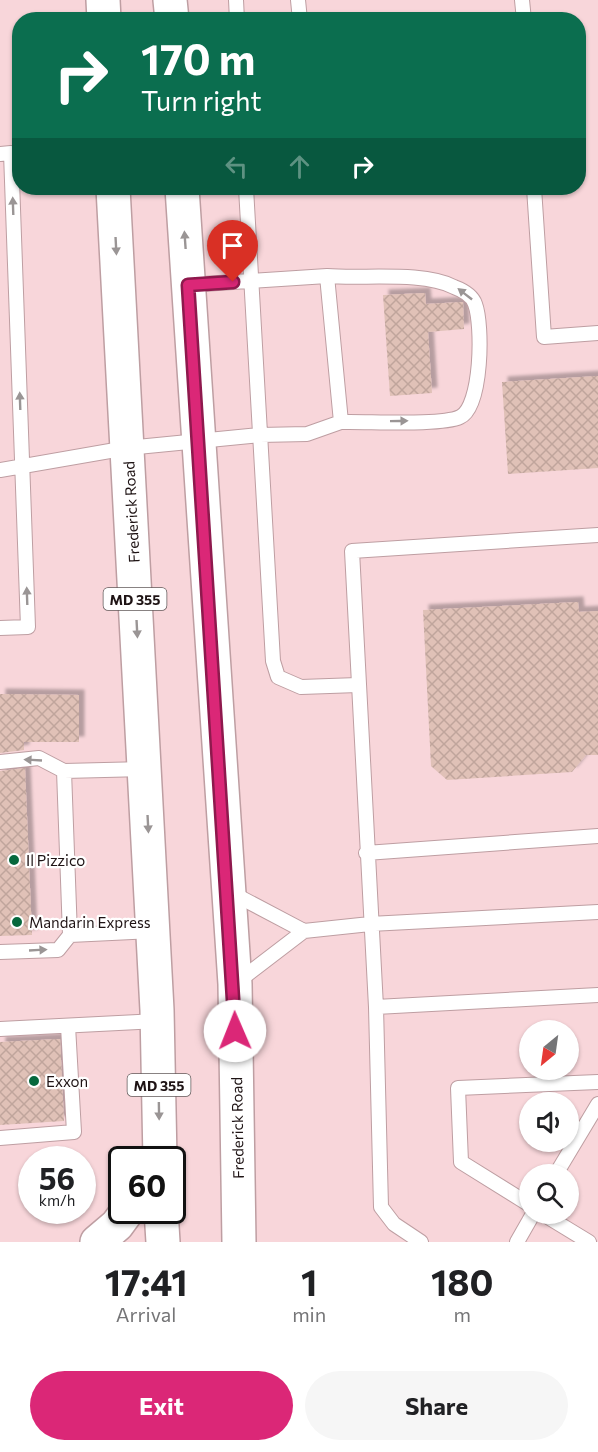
<!DOCTYPE html>
<style>
:root{--surface:#fff;--page:#f6f6f6;--text:#202124;--muted:#757577;--accent:#db2777}
body{margin:0;font-family:Commissioner,sans-serif;background:var(--page);color:var(--text);height:100vh;display:flex;flex-direction:column;font-size:22px;white-space:nowrap}
*{box-sizing:border-box;margin:0}
p{font-size:20px;color:var(--muted)}
.icon{flex:none;width:33px;height:33px;fill:none;stroke:currentColor;stroke-width:2;stroke-linecap:round;stroke-linejoin:round}
.map{position:relative;height:1242px;overflow:hidden}
.panel{display:flex;flex-direction:column;background:var(--surface);flex:1}
.panel>*{flex:none}
.guide{position:absolute;left:12px;top:12px;width:574px;height:183px;border-radius:24px;box-shadow:0 2px 4px #0004;background:#0b6e4f;color:#fff;overflow:hidden}
.needle{width:39px;rotate:209deg}
.fabs{position:absolute;left:519px;top:1020px;display:grid;gap:12px}
.fabs a{display:grid;place-items:center;width:60px;height:60px;border-radius:50%;background:var(--surface);box-shadow:0 2px 4px #0004;font-size:30px}
.speed{position:absolute;left:18px;top:1146px;display:flex;gap:12px;font-size:30px;font-weight:700;text-align:center}
.speed>*{display:grid;place-content:center;width:78px;height:78px;border-radius:50%;background:var(--surface);box-shadow:0 2px 4px #0004;line-height:1}
.speed small{font-size:15px;font-weight:400}
.speed .limit{border:3px solid #111;border-radius:9px;background:#fff;color:#111}
.pin{position:absolute;display:grid;place-items:center;width:51px;height:51px;color:#fff;margin:-62px -26px;border-radius:50% 50% 50% 0;rotate:-45deg;box-shadow:0 0 6px #0007}
.pin .icon{rotate:45deg}
.me{position:absolute;width:66px;margin:-33px;rotate:359deg;stroke-linejoin:round;filter:drop-shadow(0 0 4px #0008)}
.turn{display:flex;align-items:center;gap:21px;height:126px;padding:0 30px;font-size:27px}
.turn .icon{width:78px;height:78px;stroke-width:2.5}
.turn b{display:block;font-size:42px;line-height:51px}
.lanes{display:flex;align-items:center;height:57px;padding:0 30px;background:#0003;justify-content:center;gap:30px;direction:ltr}
.lanes .off{opacity:.35}
.eta{display:flex;justify-content:space-evenly;align-items:center;height:102px;text-align:center}
.eta b{font-size:36px;font-weight:700;line-height:42px}
.primary-button{display:flex;gap:12px;margin-top:auto;padding:12px 30px}
.primary-button a{flex:1;height:69px;border-radius:36px;background:var(--accent);color:#fff;font-size:24px;font-weight:700;line-height:69px;text-align:center}
.primary-button a+a{background:var(--page);color:var(--text)}
.map>svg:first-child{display:block}
</style>
<div class="map">
<svg width="598" height="1242" viewBox="0 0 598 1242">
<defs>
<pattern id="building-cross-hatch" width="8" height="8" patternUnits="userSpaceOnUse" patternTransform="scale(1.5)"><rect width="8" height="8" fill="#e0c1b7"/><path d="M0 0l8 8M0 8l8-8" fill="none" stroke="#c0a59c"/></pattern>
<filter id="shadow"><feDropShadow dx="5.5" dy="-5.5" stdDeviation="1.5" flood-color="#0004"/></filter>
</defs>
<rect width="100%" height="100%" fill="#f8d6da"/>
<!-- building -->
<path fill="url(#building-cross-hatch)" filter="url(#shadow)" d="M 425,293 L 426,304 L 463,302 L 464,329 L 428,332 L 432,393 L 390,396 L 383,295 Z
M 598,376 L 598,468 L 508,474 L 502,382 Z
M 578,602 L 579,612 L 598,611 L 598,755 L 586,755 L 572,772 L 447,780 L 431,766 L 423,610 Z
M 0,694 L 79,695 L 79,742 L 24,742 L 24,750 L 0,753 Z
M 25,768 L 32,935 L 0,936 L 0,771 Z
M 60,1039 L 64,1121 L 0,1125 L 0,1042 Z"/>
<g fill="none" stroke-linecap="round" stroke-linejoin="round">
<defs>
<path id="lane" d="M 236,0 L 237,20
M 298,0 L 300,20
M 522,0 L 524,20
M 0,154 L 11,153 L 28,627 L 0,628
M 246,188 L 273,661 L 278,677 L 301,687 L 358,685
M 534,188 L 544,337 L 598,333
M 327,276 C 364,279 423,271 454,287 C 462,290 472,295 475,304 C 483,325 482,407 460,417 C 441,426 366,421 341,422
M 0,470 L 127,448 L 260,435 L 307,434 L 341,422 L 327,276 L 188,285
M 0,762 L 39,758 L 64,771
M 145,769 L 64,771 L 70,935 L 153,931
M 366,853 L 598,836
M 230,892 L 304,931 L 370,924 L 598,912
M 0,952 L 58,950 L 70,935
M 236,983 L 304,931
M 376,1007 L 598,995
M 0,1029 L 158,1021
M 0,1138 L 74,1132 L 68,1026
M 556,1174 L 598,1104
M 530,1205 L 461,1162 L 458,1088 L 598,1082
M 543,1214 L 589,1242
M 421,1242 L 394,1224 L 381,1207 L 376,1007 L 352,551 L 598,535
M 517,1242 L 533,1214"/>
<path id="primary" d="M 103,0 L 104,20
M 170,0 L 172,20
M 113,188 L 157,1010 L 160,1160
M 182,188 L 235,984 L 239,1242
M 161,1210 L 163,1242
M 97,1242 L 117,1225 L 128,1210"/>
</defs>
<!-- lane casing -->
<use href="#lane" stroke="#be9ea2" stroke-width="16"/>
<!-- primary casing -->
<use href="#primary" stroke="#be9ea2" stroke-width="36"/>
<!-- lane -->
<use href="#lane" stroke="#fff" stroke-width="14"/>
<!-- primary -->
<use href="#primary" stroke="#fff" stroke-width="33"/>
</g>
<!-- one-way arrows -->
<defs><path id="oneway-solid" d="M-6-.8H1V-3.2L6.5 0L1 3.2V.8H-6Z" transform="scale(1.5)"/></defs>
<g fill="#9a9595">
<use href="#oneway-solid" transform="translate(13 206) rotate(-92)"/>
<use href="#oneway-solid" transform="translate(185 240) rotate(-94)"/>
<use href="#oneway-solid" transform="translate(116 246) rotate(87)"/>
<use href="#oneway-solid" transform="translate(465 294) rotate(-142)"/>
<use href="#oneway-solid" transform="translate(20 401) rotate(-92)"/>
<use href="#oneway-solid" transform="translate(399 421) rotate(-1)"/>
<use href="#oneway-solid" transform="translate(27 596) rotate(-92)"/>
<use href="#oneway-solid" transform="translate(137 629) rotate(87)"/>
<use href="#oneway-solid" transform="translate(33 760) rotate(-177)"/>
<use href="#oneway-solid" transform="translate(148 824) rotate(87)"/>
<use href="#oneway-solid" transform="translate(38 950) rotate(-3)"/>
<use href="#oneway-solid" transform="translate(159 1111) rotate(89)"/>
</g>
<g fill="none" stroke-linecap="round" stroke-linejoin="round">
<defs>
<path id="route" d="M 233,282 L 188,285 L 235,1031"/>
</defs>
<!-- route casing -->
<use href="#route" stroke="#8e194d" stroke-width="15"/>
<!-- route -->
<use href="#route" stroke="#db2777" stroke-width="10"/>
</g>
<!-- markers -->
<g fill="#06683d" stroke="#fff" stroke-width="2">
<circle cx="14" cy="860" r="6"/>
<circle cx="17" cy="922" r="6"/>
<circle cx="34" cy="1081" r="6"/>
</g>
<g text-anchor="middle" dominant-baseline="central" stroke-width="4.5" stroke-linejoin="round" paint-order="stroke">
<!-- shield labels -->
<g fill="#fff" stroke="#625a5a" stroke-width="1.5">
<rect x="103.5" y="588" width="63" height="22" rx="4.5"/>
<rect x="127.5" y="1074" width="63" height="22" rx="4.5"/>
</g>
<g font-size="14" font-weight="bold" fill="#1e1314">
<text x="135" y="599">MD 355</text>
<text x="159" y="1085">MD 355</text>
</g>
<!-- street labels -->
<g font-size="15" fill="#1e1314" stroke="#fff">
<text transform="translate(131 512) rotate(-93)">Frederick Road</text>
<text transform="translate(237 1128) rotate(-91)">Frederick Road</text>
</g>
<!-- poi labels -->
<g font-size="15" fill="#1e1314" stroke="#fff" text-anchor="start">
<text x="26" y="860">Il Pizzico</text>
<text x="29" y="922">Mandarin Express</text>
<text x="46" y="1081">Exxon</text>
</g>
</g>
</svg>
<div class="fabs">
<a><svg class="needle" viewBox="-14 -14 28 28"><path d="M0-13l5 13h-10z" fill="#e53935"/><path d="M0 13l5-13h-10z" fill="#757577"/></svg></a>
<a><svg class="icon" aria-label="sound" viewBox="0 0 24 24"><path d="M4 9h4l5-4v14l-5-4H4zM17 9q2 3 0 6"/></svg></a>
<a><svg class="icon" aria-label="search" viewBox="0 0 24 24"><circle cx="10" cy="10" r="6"/><path d="M15 15l6 6"/></svg></a>
</div>
<div class="speed"><div>56<small>km/h</small></div><div class="limit">60</div></div>
<div class="pin" style="left:233px;top:282px;background:#d93025"><svg class="icon" aria-label="arrive" viewBox="0 0 24 24"><path d="M6 21V4h12l-3 4 3 4H6"/></svg></div>
<svg class="me" style="left:235px;top:1031px" viewBox="-20 -20 40 40"><circle r="19" fill="#fff"/><path d="M0-13L10 11 0 6-10 11z" fill="#db2777"/></svg>
<div class="guide">
<div class="turn"><svg class="icon" aria-label="right" viewBox="0 0 24 24"><path d="M7 20v-9h11M14 6l5 5-5 5"/></svg><div><b>170 m</b>Turn right</div></div>
<div class="lanes"><svg class="icon off" aria-label="left" viewBox="0 0 24 24"><path d="M17 20v-9H6M10 6l-5 5 5 5"/></svg><svg class="icon off" aria-label="ahead" viewBox="0 0 24 24"><path d="M12 20V5M6 11l6-6 6 6"/></svg><svg class="icon" aria-label="right" viewBox="0 0 24 24"><path d="M7 20v-9h11M14 6l5 5-5 5"/></svg></div>
</div>
</div>
<section class="panel">
<div class="eta">
<div><b>17:41</b><p>Arrival</p></div>
<div><b>1</b><p>min</p></div>
<div><b>180</b><p>m</p></div>
</div>
<div class="primary-button"><a>Exit</a><a>Share</a></div>
</section>
